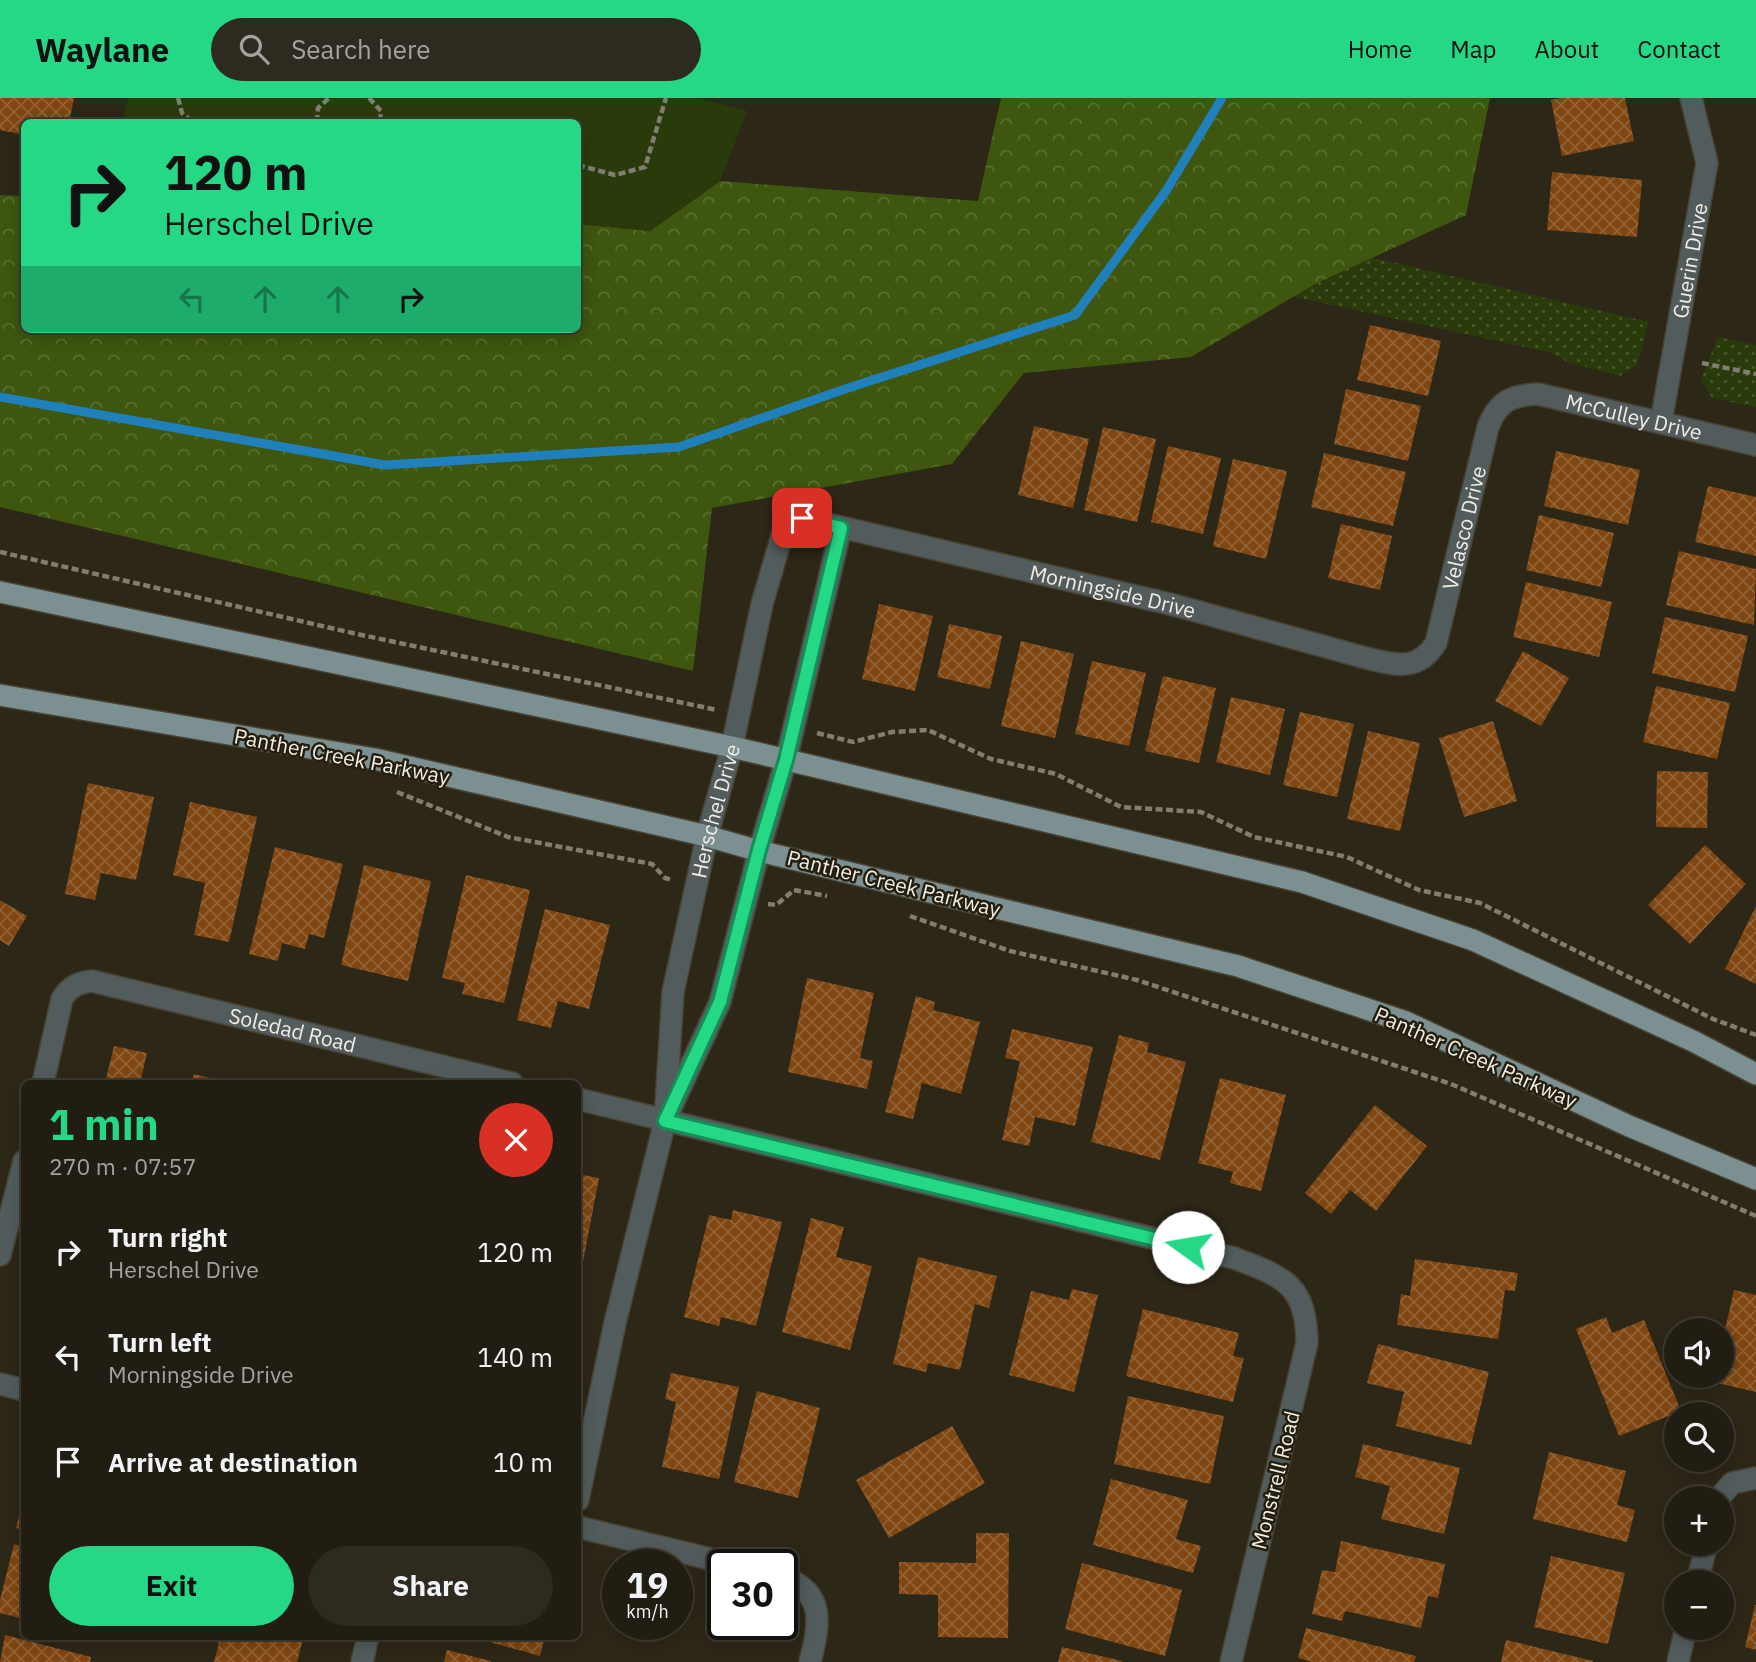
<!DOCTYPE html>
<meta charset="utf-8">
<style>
:root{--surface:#221d12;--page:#2e2a20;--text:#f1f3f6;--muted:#a2a29f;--line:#3f3b32;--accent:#25d886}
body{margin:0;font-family:"IBM Plex Sans",sans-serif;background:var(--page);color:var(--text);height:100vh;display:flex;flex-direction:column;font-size:26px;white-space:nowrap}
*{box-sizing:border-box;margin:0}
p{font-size:23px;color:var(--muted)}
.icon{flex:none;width:38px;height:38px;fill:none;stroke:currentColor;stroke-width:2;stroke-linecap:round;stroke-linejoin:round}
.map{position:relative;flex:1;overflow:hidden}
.sheet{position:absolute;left:21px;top:982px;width:560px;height:560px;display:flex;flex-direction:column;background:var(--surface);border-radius:10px;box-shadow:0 4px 18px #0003,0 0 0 2px var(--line)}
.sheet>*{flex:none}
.hud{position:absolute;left:21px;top:21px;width:560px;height:214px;border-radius:10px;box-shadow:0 4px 18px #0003,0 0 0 2px var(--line);background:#25d886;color:#111;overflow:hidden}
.buttons{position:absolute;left:1664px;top:1220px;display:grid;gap:14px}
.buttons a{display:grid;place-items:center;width:70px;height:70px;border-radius:50%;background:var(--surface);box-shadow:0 4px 18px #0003,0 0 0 2px var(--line);font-size:35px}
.speed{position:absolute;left:602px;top:1451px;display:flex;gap:14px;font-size:35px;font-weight:700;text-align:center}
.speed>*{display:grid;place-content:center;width:91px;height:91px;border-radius:50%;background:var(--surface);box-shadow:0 4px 18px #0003,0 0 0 2px var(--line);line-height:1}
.speed small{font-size:18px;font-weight:400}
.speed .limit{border:4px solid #111;border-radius:10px;background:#fff;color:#111}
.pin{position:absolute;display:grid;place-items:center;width:60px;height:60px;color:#fff;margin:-30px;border-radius:14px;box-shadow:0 4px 10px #0006}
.me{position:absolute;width:77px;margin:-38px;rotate:283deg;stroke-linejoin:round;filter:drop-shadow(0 0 5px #0008)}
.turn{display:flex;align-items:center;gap:24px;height:147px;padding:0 28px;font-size:32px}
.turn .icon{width:91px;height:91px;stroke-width:2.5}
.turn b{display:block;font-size:49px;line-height:60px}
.lanes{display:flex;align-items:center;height:66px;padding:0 28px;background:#0003;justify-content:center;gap:35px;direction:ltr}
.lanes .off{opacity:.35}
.round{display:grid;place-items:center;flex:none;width:74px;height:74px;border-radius:37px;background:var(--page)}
.headline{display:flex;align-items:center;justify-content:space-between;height:119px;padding:0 28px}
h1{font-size:42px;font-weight:800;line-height:52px;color:var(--accent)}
.action{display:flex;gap:14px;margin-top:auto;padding:14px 28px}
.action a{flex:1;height:80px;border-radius:42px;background:var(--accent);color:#111;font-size:28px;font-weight:800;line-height:80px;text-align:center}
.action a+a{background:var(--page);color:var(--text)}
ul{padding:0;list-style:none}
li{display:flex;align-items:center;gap:21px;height:105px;padding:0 28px}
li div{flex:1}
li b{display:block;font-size:26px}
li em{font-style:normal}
header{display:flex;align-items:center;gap:42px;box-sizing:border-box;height:98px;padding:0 35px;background:var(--accent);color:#111}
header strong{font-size:33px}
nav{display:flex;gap:38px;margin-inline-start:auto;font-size:24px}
.search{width:490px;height:63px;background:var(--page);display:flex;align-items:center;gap:18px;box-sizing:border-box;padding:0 24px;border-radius:38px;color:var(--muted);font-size:26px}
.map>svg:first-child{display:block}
</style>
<header>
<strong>Waylane</strong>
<div class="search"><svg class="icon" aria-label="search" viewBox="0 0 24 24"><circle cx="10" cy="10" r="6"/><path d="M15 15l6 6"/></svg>Search here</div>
<nav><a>Home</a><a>Map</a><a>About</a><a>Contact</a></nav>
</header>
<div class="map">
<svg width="1756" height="1564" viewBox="0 0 1756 1564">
<defs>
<pattern id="grass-dots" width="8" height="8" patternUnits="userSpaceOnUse" patternTransform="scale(1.75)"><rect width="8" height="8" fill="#2a3b0b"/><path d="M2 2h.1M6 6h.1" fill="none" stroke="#49582e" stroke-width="1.8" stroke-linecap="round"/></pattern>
<pattern id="forest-crowns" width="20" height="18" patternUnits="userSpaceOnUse" patternTransform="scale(1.75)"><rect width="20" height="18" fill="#3e560e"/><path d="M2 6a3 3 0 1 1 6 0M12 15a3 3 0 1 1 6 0" fill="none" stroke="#5a6f31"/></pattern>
<pattern id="building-cross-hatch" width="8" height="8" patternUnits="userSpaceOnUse" patternTransform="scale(1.75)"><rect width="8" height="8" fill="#7f4612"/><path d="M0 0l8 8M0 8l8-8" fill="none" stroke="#926134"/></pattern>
</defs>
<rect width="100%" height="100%" fill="#2d2718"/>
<!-- grass -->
<path fill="url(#grass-dots)" d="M 1370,159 L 1649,224 L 1637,267 L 1620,278 L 1567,264 L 1552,255 L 1291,198 Z
M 1718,239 L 1756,247 L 1756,309 L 1712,300 L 1701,281 Z"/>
<!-- forest -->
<path fill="url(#forest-crowns)" d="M 1001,0 L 1490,0 L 1466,117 L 1315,186 L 1191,259 L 1024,275 L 952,366 L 712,410 L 693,573 L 0,409 L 0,97 L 24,98 L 24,231 L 578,231 L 578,126 L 650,133 L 720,83 L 978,103 Z"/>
<!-- green -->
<path fill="#2a3b0b" d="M 128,0 L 697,0 L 747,13 L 720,83 L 650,133 L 578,126 L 578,24 L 123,24 Z"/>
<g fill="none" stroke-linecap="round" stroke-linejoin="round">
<!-- stream -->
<path stroke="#2080bb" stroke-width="9" d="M 0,299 L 385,367 L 679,349 L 848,290 L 1075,217 L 1166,93 L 1222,0"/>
</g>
<!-- building -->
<path fill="url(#building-cross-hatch)" d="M 0,0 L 74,0 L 69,24 L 24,24 L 24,37 L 0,32 Z
M 1561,0 L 1625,0 L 1634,43 L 1562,58 L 1551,2 Z
M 1552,74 L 1642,82 L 1637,139 L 1547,132 Z
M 1370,227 L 1441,243 L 1428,298 L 1357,282 Z
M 1346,291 L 1421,308 L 1408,363 L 1334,346 Z
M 1034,328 L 1089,341 L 1073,410 L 1018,397 Z
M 1103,329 L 1156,341 L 1137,424 L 1084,412 Z
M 1168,348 L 1221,360 L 1203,436 L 1151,424 Z
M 1556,353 L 1640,372 L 1628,427 L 1544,408 Z
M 1324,355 L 1406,374 L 1393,428 L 1311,409 Z
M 1233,361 L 1287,373 L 1266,461 L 1213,448 Z
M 1708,388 L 1756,399 L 1756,458 L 1695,444 Z
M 1539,417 L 1614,435 L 1601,489 L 1526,472 Z
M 1341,426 L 1392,438 L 1380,492 L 1328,480 Z
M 1679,453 L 1756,471 L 1754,527 L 1666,507 Z
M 1526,484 L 1612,504 L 1599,559 L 1513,539 Z
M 879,506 L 933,518 L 915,593 L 862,581 Z
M 1665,519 L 1748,538 L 1735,594 L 1652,575 Z
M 949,526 L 1002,538 L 990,591 L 937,579 Z
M 1021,543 L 1074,556 L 1055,640 L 1001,628 Z
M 1523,553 L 1569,580 L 1541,628 L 1495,603 Z
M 1092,563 L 1146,575 L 1129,648 L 1075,636 Z
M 1163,578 L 1216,590 L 1199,665 L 1145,653 Z
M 1656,588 L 1730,605 L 1717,661 L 1643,644 Z
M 1231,599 L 1285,611 L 1270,677 L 1216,664 Z
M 1300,614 L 1354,626 L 1337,699 L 1283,687 Z
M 1493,623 L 1517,703 L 1464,719 L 1439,640 Z
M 1368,633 L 1420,645 L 1400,733 L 1347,721 Z
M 1657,673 L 1708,674 L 1707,730 L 1656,729 Z
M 88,685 L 154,699 L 136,782 L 101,775 L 95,802 L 65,796 Z
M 190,704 L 257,719 L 229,844 L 194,837 L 205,785 L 173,777 Z
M 1705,747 L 1746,786 L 1690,846 L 1648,807 Z
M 275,749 L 343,766 L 324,840 L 309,836 L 305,851 L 282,845 L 278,863 L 249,856 Z
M 364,767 L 431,783 L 408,883 L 341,867 Z
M 466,777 L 530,792 L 504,905 L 462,896 L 465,885 L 442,880 Z
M 0,802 L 27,818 L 9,848 L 0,842 Z
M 1756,808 L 1756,886 L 1725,871 Z
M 545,811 L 610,827 L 589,911 L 558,903 L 551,930 L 517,922 Z
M 807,880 L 874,895 L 860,960 L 873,963 L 867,991 L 788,974 Z
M 916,898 L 935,904 L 933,912 L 980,924 L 961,996 L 922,985 L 913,1021 L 885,1014 Z
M 1012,931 L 1093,949 L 1075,1028 L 1035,1019 L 1029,1048 L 1002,1042 L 1020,963 L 1005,960 Z
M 1119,937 L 1149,945 L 1147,954 L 1186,964 L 1160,1062 L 1091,1044 Z
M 114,948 L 147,955 L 140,985 L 105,985 Z
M 194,976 L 226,984 L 226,985 L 191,985 Z
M 1220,980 L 1286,997 L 1261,1093 L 1230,1085 L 1233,1074 L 1198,1065 Z
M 1375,1007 L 1427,1048 L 1376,1113 L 1350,1092 L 1331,1116 L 1305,1095 Z
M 578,1076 L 599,1080 L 579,1185 L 578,1185 Z
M 733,1112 L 782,1124 L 756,1228 L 721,1219 L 719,1228 L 684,1219 L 709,1117 L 731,1122 Z
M 811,1120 L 844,1129 L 836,1159 L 872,1168 L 850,1252 L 782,1234 Z
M 918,1159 L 997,1178 L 989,1210 L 975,1206 L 960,1272 L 928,1265 L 926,1274 L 893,1266 Z
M 1415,1161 L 1518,1175 L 1515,1193 L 1505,1192 L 1498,1241 L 1397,1227 L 1401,1196 L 1410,1198 Z
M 1072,1191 L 1098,1197 L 1074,1294 L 1009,1277 L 1031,1193 L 1069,1202 Z
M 1734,1192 L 1756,1197 L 1756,1294 L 1713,1284 L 1715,1278 L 1722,1278 L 1722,1245 Z
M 1143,1211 L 1239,1235 L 1233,1258 L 1244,1260 L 1233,1304 L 1126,1278 Z
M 1606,1219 L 1612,1235 L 1644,1222 L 1681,1313 L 1619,1338 L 1576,1231 Z
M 1378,1246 L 1489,1274 L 1471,1347 L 1396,1328 L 1404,1294 L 1367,1285 Z
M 671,1275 L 739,1289 L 719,1381 L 662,1369 L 676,1304 L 665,1301 Z
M 757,1293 L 820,1310 L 798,1400 L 734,1384 Z
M 1128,1298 L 1224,1318 L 1210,1386 L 1114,1366 Z
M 952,1328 L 985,1385 L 889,1440 L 856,1382 Z
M 1363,1346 L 1460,1370 L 1444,1436 L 1381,1421 L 1390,1388 L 1355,1379 Z
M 1549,1354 L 1626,1373 L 1617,1407 L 1635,1412 L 1627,1444 L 1533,1421 Z
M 1111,1381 L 1188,1402 L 1176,1441 L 1201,1448 L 1193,1475 L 1093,1447 Z
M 24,1400 L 24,1432 L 16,1430 Z
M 976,1435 L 1009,1435 L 1008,1540 L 938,1539 L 938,1497 L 899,1496 L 899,1464 L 976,1465 Z
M 1341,1443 L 1445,1466 L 1438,1500 L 1428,1498 L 1421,1530 L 1345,1513 L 1342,1523 L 1312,1516 L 1322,1472 L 1335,1474 Z
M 14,1446 L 24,1449 L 24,1521 L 0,1515 L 0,1502 Z
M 1551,1458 L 1625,1475 L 1608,1546 L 1534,1529 Z
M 1082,1465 L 1182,1492 L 1165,1558 L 1065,1531 Z
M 1755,1507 L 1756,1507 L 1756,1552 L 1745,1549 Z
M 1306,1530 L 1416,1558 L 1414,1564 L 1313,1564 L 1298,1560 Z
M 5,1537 L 91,1559 L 90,1564 L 0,1564 Z
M 204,1538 L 304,1538 L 297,1564 L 214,1564 L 219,1545 L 203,1541 Z
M 468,1538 L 545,1538 L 540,1558 Z
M 1506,1542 L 1593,1563 L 1593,1564 L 1501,1564 Z
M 1062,1549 L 1122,1563 L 1122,1564 L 1058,1564 Z
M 447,1552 L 491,1563 L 491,1564 L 444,1564 Z"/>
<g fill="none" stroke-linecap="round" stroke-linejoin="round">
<defs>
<g id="minor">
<path id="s1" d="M 1661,324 L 1707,65 L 1691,0"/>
<path id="s2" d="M 43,985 L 62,901 C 70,888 78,885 92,883 L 512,985"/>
<path d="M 578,1001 L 1234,1160 C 1284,1179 1306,1186 1307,1245 L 1231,1564"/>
<path d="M 671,1010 L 720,904 L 759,753 L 786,662 L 841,430"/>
<path d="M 0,1157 L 24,1063"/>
<path d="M 0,1286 L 24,1292"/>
<path d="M 1719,1400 L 1732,1385 L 1756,1380"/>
<path id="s3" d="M 578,1402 L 615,1225 L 665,1023 L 673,894 L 707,738 L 732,649 L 762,506 L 785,427 L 796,420 L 802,420 L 1174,507 L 1366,560 C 1395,567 1418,574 1436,545 L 1488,329 C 1498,303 1512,297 1538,296 L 1756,347"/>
<path d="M 578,1429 L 731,1466"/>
<path d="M 782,1479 C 827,1494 819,1528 810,1564"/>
<path d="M 1697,1484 L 1707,1446"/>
<path d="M 362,1564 L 368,1538"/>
<path d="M 1678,1564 L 1686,1530"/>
</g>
<path id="major" d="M 0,494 L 732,649 L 1302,784 L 1473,842 L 1693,943 L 1756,976
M 0,597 L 375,661 L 707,738 L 759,753 L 1238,868 L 1406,924 L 1629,1028 L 1756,1081"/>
</defs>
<!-- minor casing -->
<use href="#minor" stroke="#484335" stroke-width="24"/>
<!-- major casing -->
<use href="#major" stroke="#484335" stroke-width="24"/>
<!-- path -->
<path stroke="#827d71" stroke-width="4.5" stroke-dasharray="7 3.5" stroke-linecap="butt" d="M 178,0 L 182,15 L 193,24
M 369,0 L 381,13 L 380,24
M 317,24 L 318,10 L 329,0
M 578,67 L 615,77 L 645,69 L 666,0
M 1702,265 L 1756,276
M 0,454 L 357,536 L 717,612
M 817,635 L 853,644 L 892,634 L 928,632 L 991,661 L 1056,676 L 1121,709 L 1201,714 L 1254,739 L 1347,759 L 1419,792 L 1480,805 L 1713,921 L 1756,937
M 397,694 L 508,739 L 652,766 L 665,780 L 672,782
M 768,806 L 776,807 L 794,792 L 827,798
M 910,818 L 1010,853 L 1137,882 L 1451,986 L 1756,1118"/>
<!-- minor -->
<use href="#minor" stroke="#525c5d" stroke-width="21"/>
<!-- major -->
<use href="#major" stroke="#7c9092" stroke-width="21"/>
</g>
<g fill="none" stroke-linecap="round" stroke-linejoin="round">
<defs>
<path id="route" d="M 802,420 L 841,430 L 786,662 L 759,752 L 720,904 L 665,1023 L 1188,1149"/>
</defs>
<!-- route casing -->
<use href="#route" stroke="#188c57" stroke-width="18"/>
<!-- route -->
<use href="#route" stroke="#25d886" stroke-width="12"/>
</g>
<g text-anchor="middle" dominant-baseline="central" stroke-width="5" stroke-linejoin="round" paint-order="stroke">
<!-- street labels -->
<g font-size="21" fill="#f1ede4" stroke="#241e0f">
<text stroke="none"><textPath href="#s1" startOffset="164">Guerin Drive</textPath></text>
<text stroke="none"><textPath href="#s3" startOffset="2063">McCulley Drive</textPath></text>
<text stroke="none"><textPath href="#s3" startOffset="1796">Velasco Drive</textPath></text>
<text stroke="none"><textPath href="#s3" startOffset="1337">Morningside Drive</textPath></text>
<text transform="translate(342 658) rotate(11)">Panther Creek Parkway</text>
<text stroke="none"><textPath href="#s3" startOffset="704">Herschel Drive</textPath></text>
<text transform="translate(894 785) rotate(14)">Panther Creek Parkway</text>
<text stroke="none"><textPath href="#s2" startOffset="329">Soledad Road</textPath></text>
<text transform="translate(1476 959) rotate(24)">Panther Creek Parkway</text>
<text transform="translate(1275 1382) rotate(-76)">Monstrell Road</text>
</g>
</g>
</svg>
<div class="buttons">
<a><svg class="icon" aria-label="sound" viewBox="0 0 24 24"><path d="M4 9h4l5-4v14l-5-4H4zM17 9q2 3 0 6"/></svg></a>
<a><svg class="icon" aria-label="search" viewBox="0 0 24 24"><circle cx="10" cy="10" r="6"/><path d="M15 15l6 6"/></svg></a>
<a>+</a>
<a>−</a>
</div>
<div class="speed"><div>19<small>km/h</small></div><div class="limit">30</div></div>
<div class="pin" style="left:802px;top:420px;background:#d93025"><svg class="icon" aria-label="arrive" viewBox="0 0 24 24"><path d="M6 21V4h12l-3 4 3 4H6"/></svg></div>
<svg class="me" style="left:1188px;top:1149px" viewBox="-20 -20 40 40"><circle r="19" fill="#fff"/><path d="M0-13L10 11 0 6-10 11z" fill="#25d886"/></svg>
<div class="hud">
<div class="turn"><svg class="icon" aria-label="right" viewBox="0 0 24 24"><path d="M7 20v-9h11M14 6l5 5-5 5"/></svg><div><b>120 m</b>Herschel Drive</div></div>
<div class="lanes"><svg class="icon off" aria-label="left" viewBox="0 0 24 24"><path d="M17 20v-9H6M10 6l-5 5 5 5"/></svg><svg class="icon off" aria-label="ahead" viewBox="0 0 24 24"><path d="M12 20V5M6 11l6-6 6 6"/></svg><svg class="icon off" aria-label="ahead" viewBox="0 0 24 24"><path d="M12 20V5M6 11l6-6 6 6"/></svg><svg class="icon" aria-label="right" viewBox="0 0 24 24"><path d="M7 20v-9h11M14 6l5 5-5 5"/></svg></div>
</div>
<section class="sheet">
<div class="headline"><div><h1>1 min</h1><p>270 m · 07:57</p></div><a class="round" style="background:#d93025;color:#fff"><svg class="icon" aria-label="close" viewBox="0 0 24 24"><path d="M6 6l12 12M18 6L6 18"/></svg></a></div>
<ul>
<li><svg class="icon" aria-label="right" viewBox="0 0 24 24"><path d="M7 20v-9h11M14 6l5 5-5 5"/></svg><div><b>Turn right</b><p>Herschel Drive</p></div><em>120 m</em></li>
<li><svg class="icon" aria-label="left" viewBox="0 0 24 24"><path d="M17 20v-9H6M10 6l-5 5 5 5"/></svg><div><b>Turn left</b><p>Morningside Drive</p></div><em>140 m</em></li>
<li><svg class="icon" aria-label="arrive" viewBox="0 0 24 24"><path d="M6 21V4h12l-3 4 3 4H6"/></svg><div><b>Arrive at destination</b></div><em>10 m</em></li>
</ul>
<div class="action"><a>Exit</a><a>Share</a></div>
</section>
</div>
